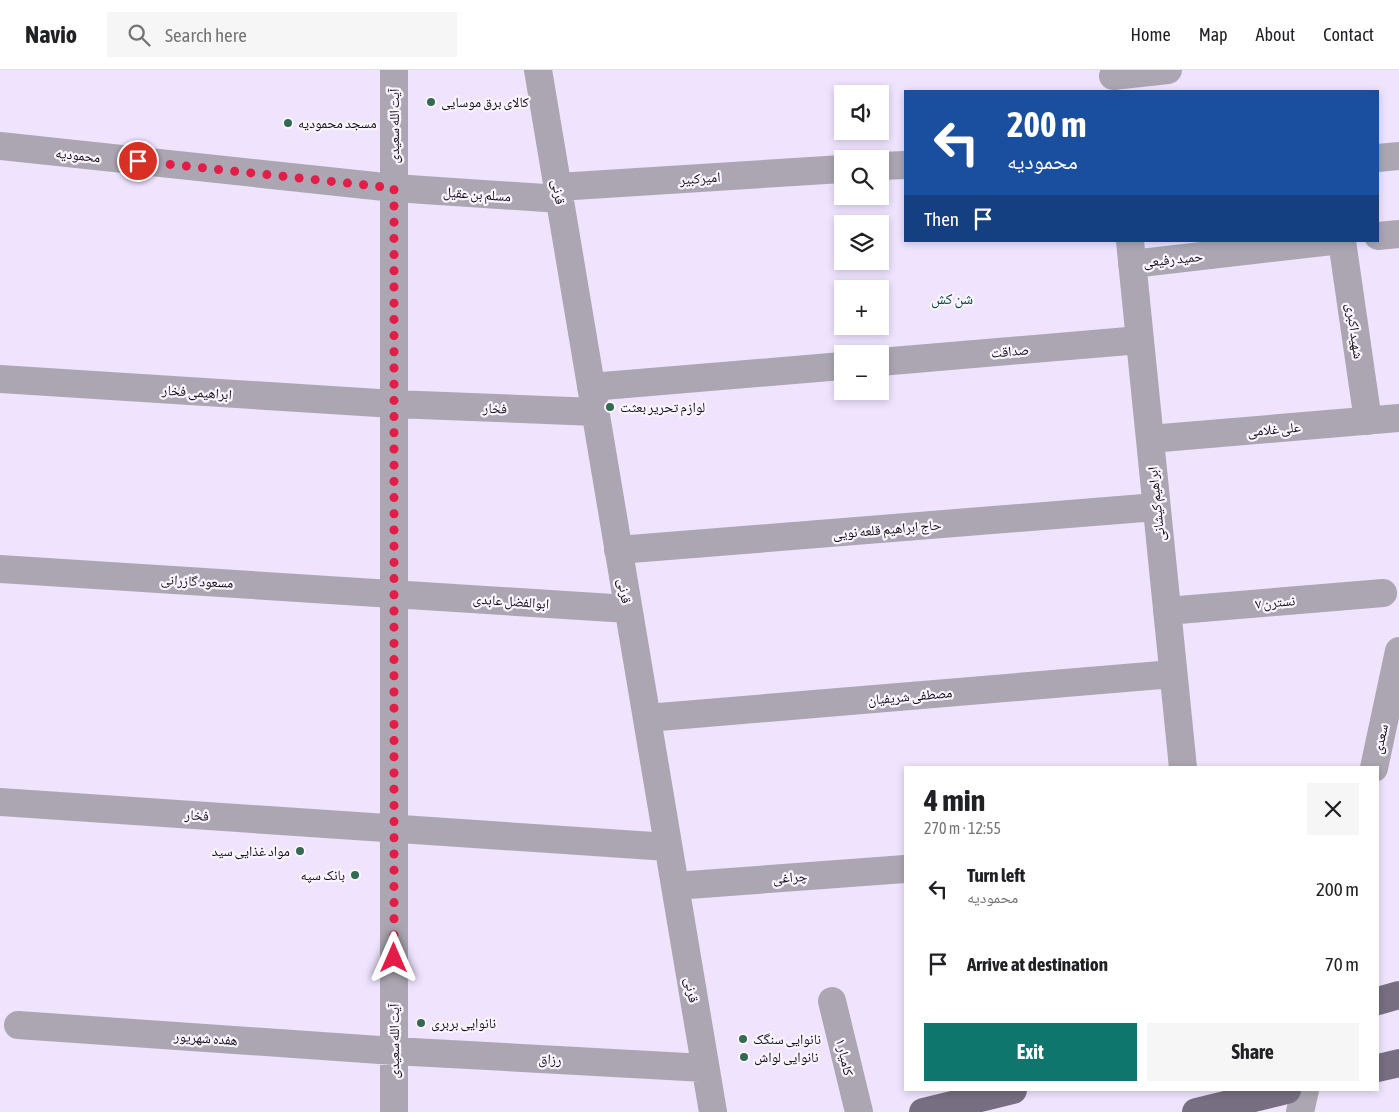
<!DOCTYPE html>
<meta charset="utf-8">
<style>
:root{--surface:#fff;--page:#f6f6f6;--text:#202124;--muted:#757577;--line:#e0e0e0;--accent:#0f766e}
body{margin:0;font-family:"Asap Condensed","Noto Naskh Arabic",sans-serif;background:var(--page);color:var(--text);height:100vh;display:flex;flex-direction:column;font-size:19px;white-space:nowrap}
*{box-sizing:border-box;margin:0}
p{font-size:16px;color:var(--muted)}
.icon{flex:none;width:28px;height:28px;fill:none;stroke:currentColor;stroke-width:2;stroke-linecap:round;stroke-linejoin:round}
.map{position:relative;flex:1;overflow:hidden}
.side{position:absolute;left:904px;top:696px;width:475px;height:325px;display:flex;flex-direction:column;background:var(--surface);border-radius:0px;box-shadow:0 2px 8px #0003}
.side>*{flex:none}
.top-card{position:absolute;left:904px;top:20px;width:475px;height:152px;border-radius:0px;box-shadow:0 2px 8px #0003;background:#1a4fa0;color:#fff;overflow:hidden}
.controls{position:absolute;left:834px;top:15px;display:grid;gap:10px}
.controls a{display:grid;place-items:center;width:55px;height:55px;border-radius:0px;background:var(--surface);box-shadow:0 2px 8px #0003;font-size:25px}
.pin{position:absolute;display:grid;place-items:center;width:42px;height:42px;color:#fff;margin:-21px;border:2px solid #fff;border-radius:50%;box-shadow:0 1px 5px #0007}
.me{position:absolute;width:55px;margin:-28px;rotate:0deg;stroke-linejoin:round;filter:drop-shadow(0 0 4px #0008)}
.turn{display:flex;align-items:center;gap:18px;height:105px;padding:0 20px;font-size:22px}
.turn .icon{width:65px;height:65px;stroke-width:2.5}
.turn b{display:block;font-size:35px;line-height:42px}
.then{display:flex;align-items:center;height:48px;padding:0 20px;background:#0003;gap:10px;font-size:19px}
.round{display:grid;place-items:center;flex:none;width:52px;height:52px;border-radius:0px;background:var(--page)}
.overview{display:flex;align-items:center;justify-content:space-between;height:85px;padding:0 20px}
h1{font-size:30px;font-weight:700;line-height:38px}
.primary-button{display:flex;gap:10px;margin-top:auto;padding:10px 20px}
.primary-button a{flex:1;height:58px;border-radius:0px;background:var(--accent);color:#fff;font-size:20px;font-weight:700;line-height:58px;text-align:center}
.primary-button a+a{background:var(--page);color:var(--text)}
ul{padding:0;list-style:none}
li{display:flex;align-items:center;gap:15px;height:75px;padding:0 20px}
li div{flex:1}
li b{display:block;font-size:19px}
li em{font-style:normal}
header{display:flex;align-items:center;gap:30px;box-sizing:border-box;height:70px;padding:0 25px;background:var(--surface);border-bottom:1px solid var(--line)}
header strong{font-size:24px}
nav{display:flex;gap:28px;margin-inline-start:auto;font-size:18px}
.search{width:350px;height:45px;background:var(--page);display:flex;align-items:center;gap:12px;box-sizing:border-box;padding:0 18px;border-radius:0px;color:var(--muted);font-size:19px}
.map>svg:first-child{display:block}
</style>
<header>
<strong>Navio</strong>
<div class="search"><svg class="icon" aria-label="search" viewBox="0 0 24 24"><circle cx="10" cy="10" r="6"/><path d="M15 15l6 6"/></svg>Search here</div>
<nav><a>Home</a><a>Map</a><a>About</a><a>Contact</a></nav>
</header>
<div class="map">
<svg width="1399" height="1042" viewBox="0 0 1399 1042">
<rect width="100%" height="100%" fill="#efe3fe"/>
<g fill="none" stroke-linecap="round" stroke-linejoin="round">
<!-- minor -->
<path stroke="#aba6b1" stroke-width="28" d="M 538,0 L 713,1042
M 1113,6 L 1168,0
M 0,76 L 394,118 L 560,129
M 1378,88 L 1399,86
M 880,96 L 905,95
M 558,117 L 842,99
M 1378,166 L 1399,164
M 1130,171 L 1183,698
M 1342,171 L 1368,351
M 1132,194 L 1332,171
M 880,292 L 1140,270
M 0,309 L 394,334 L 596,342
M 591,317 L 842,296
M 1150,369 L 1399,348
M 618,480 L 1156,437
M 0,499 L 628,539
M 1167,541 L 1383,523
M 647,648 L 1173,604
M 1374,698 L 1399,581
M 0,732 L 668,777
M 675,816 L 905,799
M 832,931 L 859,1042
M 18,955 L 394,981 L 705,998
M 394,1042 L 394,0
M 1300,1042 L 1305,1020"/>
<!-- major -->
<path stroke="#776e82" stroke-width="28" d="M 1378,931 L 1399,925
M 1378,998 L 1399,993
M 923,1042 L 1013,1020
M 1196,1042 L 1287,1020"/>
</g>
<g fill="none" stroke-linecap="round" stroke-linejoin="round">
<!-- route -->
<path stroke="#e11d48" stroke-width="9" stroke-dasharray="0 16.2" d="M 138,91 L 394,118 L 394,888"/>
</g>
<!-- markers -->
<g fill="#336a51" stroke="#f9f4ff" stroke-width="2">
<circle cx="431" cy="32" r="5"/>
<circle cx="288" cy="53" r="5"/>
<circle cx="610" cy="337" r="5"/>
<circle cx="300" cy="781" r="5"/>
<circle cx="355" cy="805" r="5"/>
<circle cx="421" cy="953" r="5"/>
<circle cx="743" cy="969" r="5"/>
<circle cx="744" cy="987" r="5"/>
</g>
<g text-anchor="middle" dominant-baseline="central" stroke-width="4.5" stroke-linejoin="round" paint-order="stroke">
<!-- poi labels -->
<g font-size="14" fill="#120e17" stroke="#f9f4ff" text-anchor="start">
<text x="441" y="32">کالای برق موسایی</text>
<text x="298" y="53">مسجد محمودیه</text>
<text x="620" y="337">لوازم تحریر بعثت</text>
<text x="290" y="781" text-anchor="end">مواد غذایی سید</text>
<text x="345" y="805" text-anchor="end">بانک سپه</text>
<text x="431" y="953">نانوایی بربری</text>
<text x="753" y="969">نانوایی سنگک</text>
<text x="754" y="987">نانوایی لواش</text>
</g>
<!-- street labels -->
<g font-size="14" fill="#120e17" stroke="#f9f4ff">
<text transform="translate(394 56) rotate(-90)">آیت الله سعیدی</text>
<text transform="translate(78 85) rotate(6)">محمودیه</text>
<text transform="translate(700 108) rotate(-4)">امیرکبیر</text>
<text transform="translate(559 122) rotate(81)">قرنی</text>
<text transform="translate(477 124) rotate(4)">مسلم بن عقیل</text>
<text transform="translate(1173 189) rotate(-6)">حمید رفیعی</text>
<text transform="translate(1355 261) rotate(82)">شهید اکبری</text>
<text transform="translate(1010 281) rotate(-5)">صداقت</text>
<text transform="translate(197 322) rotate(4)">ابراهیمی فخار</text>
<text transform="translate(495 338) rotate(2)">فخار</text>
<text transform="translate(1274 359) rotate(-5)">علی غلامی</text>
<text transform="translate(1156 434) rotate(-96)">ابراهیم کیشانی</text>
<text transform="translate(887 459) rotate(-5)">حاج ابراهیم قلعه نویی</text>
<text transform="translate(197 511) rotate(3)">مسعود گازرانی</text>
<text transform="translate(625 521) rotate(81)">قرنی</text>
<text transform="translate(511 531) rotate(4)">ابوالفضل عابدی</text>
<text transform="translate(1275 532) rotate(-5)">نسترن ۷</text>
<text transform="translate(910 626) rotate(-5)">مصطفی شریفیان</text>
<text transform="translate(1380 669) rotate(-78)">سعدی</text>
<text transform="translate(197 745) rotate(4)">فخار</text>
<text transform="translate(790 807) rotate(-4)">چراغی</text>
<text transform="translate(692 920) rotate(80)">قرنی</text>
<text transform="translate(206 968) rotate(4)">هفده شهریور</text>
<text transform="translate(394 971) rotate(-90)">آیت الله سعیدی</text>
<text transform="translate(845 987) rotate(77)">کامیار ۱</text>
<text transform="translate(550 989) rotate(3)">رزاق</text>
</g>
<!-- neighbourhood labels -->
<g font-size="15" fill="#004b32" stroke="#f9f4ff">
<text x="952" y="228">شن کش</text>
</g>
</g>
</svg>
<div class="controls">
<a><svg class="icon" aria-label="sound" viewBox="0 0 24 24"><path d="M4 9h4l5-4v14l-5-4H4zM17 9q2 3 0 6"/></svg></a>
<a><svg class="icon" aria-label="search" viewBox="0 0 24 24"><circle cx="10" cy="10" r="6"/><path d="M15 15l6 6"/></svg></a>
<a><svg class="icon" aria-label="layers" viewBox="0 0 24 24"><path d="M12 4l9 5-9 5-9-5zM3 14l9 5 9-5"/></svg></a>
<a>+</a>
<a>−</a>
</div>
<div class="pin" style="left:138px;top:91px;background:#d93025"><svg class="icon" aria-label="arrive" viewBox="0 0 24 24"><path d="M6 21V4h12l-3 4 3 4H6"/></svg></div>
<svg class="me" style="left:394px;top:888px" viewBox="-20 -20 40 40"><path d="M0-17L14 15 0 8-14 15z" fill="#e11d48" stroke="#fff" stroke-width="4"/></svg>
<div class="top-card">
<div class="turn"><svg class="icon" aria-label="left" viewBox="0 0 24 24"><path d="M17 20v-9H6M10 6l-5 5 5 5"/></svg><div><b>200 m</b>محمودیه</div></div>
<div class="then">Then<svg class="icon" aria-label="arrive" viewBox="0 0 24 24"><path d="M6 21V4h12l-3 4 3 4H6"/></svg></div>
</div>
<section class="side">
<div class="overview"><div><h1>4 min</h1><p>270 m · 12:55</p></div><a class="round"><svg class="icon" aria-label="close" viewBox="0 0 24 24"><path d="M6 6l12 12M18 6L6 18"/></svg></a></div>
<ul>
<li><svg class="icon" aria-label="left" viewBox="0 0 24 24"><path d="M17 20v-9H6M10 6l-5 5 5 5"/></svg><div><b>Turn left</b><p>محمودیه</p></div><em>200 m</em></li>
<li><svg class="icon" aria-label="arrive" viewBox="0 0 24 24"><path d="M6 21V4h12l-3 4 3 4H6"/></svg><div><b>Arrive at destination</b></div><em>70 m</em></li>
</ul>
<div class="primary-button"><a>Exit</a><a>Share</a></div>
</section>
</div>
